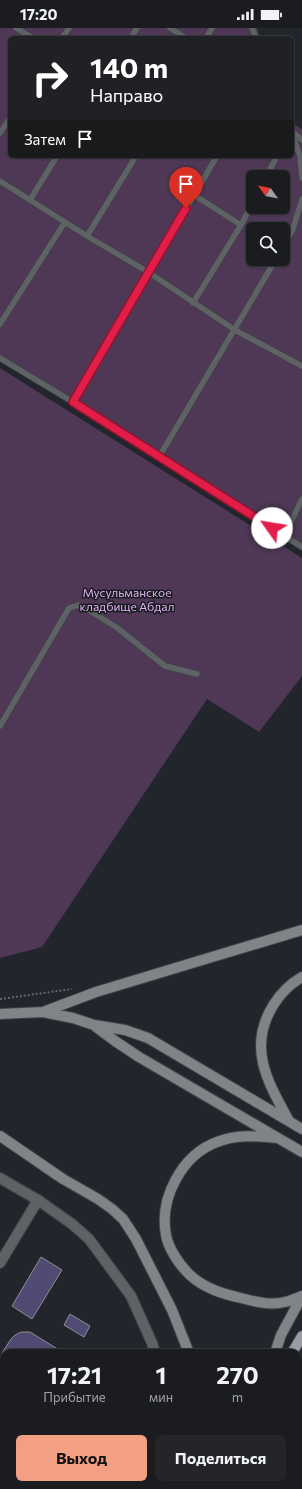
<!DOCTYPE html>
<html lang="ru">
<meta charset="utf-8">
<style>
:root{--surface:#1a1c20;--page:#232529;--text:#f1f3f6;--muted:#9fa1a5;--line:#383a3e;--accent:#f39f83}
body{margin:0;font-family:Commissioner,sans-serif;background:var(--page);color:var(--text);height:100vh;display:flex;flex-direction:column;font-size:15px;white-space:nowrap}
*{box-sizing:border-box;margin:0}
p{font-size:13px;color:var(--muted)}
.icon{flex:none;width:22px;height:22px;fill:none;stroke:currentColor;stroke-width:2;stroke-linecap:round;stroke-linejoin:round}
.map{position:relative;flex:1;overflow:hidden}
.sheet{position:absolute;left:0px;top:1321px;width:302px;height:140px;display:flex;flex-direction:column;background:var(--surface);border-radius:12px 12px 0 0;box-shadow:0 1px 3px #0004,0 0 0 1px var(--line)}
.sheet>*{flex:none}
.hud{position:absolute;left:8px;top:8px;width:286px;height:122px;border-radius:6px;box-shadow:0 1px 3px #0004,0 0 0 1px var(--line);background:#202124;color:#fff;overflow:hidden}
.needle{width:26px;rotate:303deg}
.controls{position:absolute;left:246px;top:142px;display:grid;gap:8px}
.controls a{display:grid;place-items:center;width:44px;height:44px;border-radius:6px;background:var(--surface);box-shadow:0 1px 3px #0004,0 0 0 1px var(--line);font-size:20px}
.pin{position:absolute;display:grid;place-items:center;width:34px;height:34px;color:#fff;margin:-41px -17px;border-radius:50% 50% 50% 0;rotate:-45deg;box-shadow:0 0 4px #0007}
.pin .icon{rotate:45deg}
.me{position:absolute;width:44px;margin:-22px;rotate:302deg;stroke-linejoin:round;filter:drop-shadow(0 0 3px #0008)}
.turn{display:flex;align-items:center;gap:14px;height:84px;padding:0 16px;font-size:18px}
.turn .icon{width:52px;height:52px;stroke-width:2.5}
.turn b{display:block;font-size:28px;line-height:34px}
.then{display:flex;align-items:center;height:38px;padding:0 16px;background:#0003;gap:8px;font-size:15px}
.eta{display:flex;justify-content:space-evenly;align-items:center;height:68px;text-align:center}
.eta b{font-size:24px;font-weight:700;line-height:28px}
.primary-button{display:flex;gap:8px;margin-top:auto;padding:8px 16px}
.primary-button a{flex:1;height:46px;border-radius:6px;background:var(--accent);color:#111;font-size:16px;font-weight:700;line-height:46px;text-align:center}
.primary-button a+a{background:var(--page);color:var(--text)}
.status{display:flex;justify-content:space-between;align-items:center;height:28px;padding:0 20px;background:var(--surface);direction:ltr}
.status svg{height:11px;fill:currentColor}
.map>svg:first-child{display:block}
</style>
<div class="status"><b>17:20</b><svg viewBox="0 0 49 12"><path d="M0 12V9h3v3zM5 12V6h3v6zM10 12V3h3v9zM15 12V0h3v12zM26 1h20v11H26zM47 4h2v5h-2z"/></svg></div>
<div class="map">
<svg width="302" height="1461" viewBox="0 0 302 1461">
<rect width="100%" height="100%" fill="#22252b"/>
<!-- green -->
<path fill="#4e3855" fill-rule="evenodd" d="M 0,0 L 257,0 L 260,10 L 10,10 L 10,128 L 292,128 L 292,95 L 302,101 L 302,518 L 0,331 ZM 253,149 L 283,149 L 283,179 L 253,179 ZM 253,201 L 283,201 L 283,231 L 253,231 Z
M 0,340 L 302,530 L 302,648 L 259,704 L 207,671 L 42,919 L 0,930 Z"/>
<!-- building -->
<path fill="#514a73" stroke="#8e8d95" d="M 41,1229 L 62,1242 L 32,1291 L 12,1278 Z
M 70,1286 L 90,1298 L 84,1309 L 64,1297 Z
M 21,1304 L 30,1304 L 64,1325 L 2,1325 L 11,1311 L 15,1307 Z"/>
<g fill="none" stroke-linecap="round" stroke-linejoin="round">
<defs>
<path id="service" d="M 16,0 L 33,10
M 170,0 L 186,10
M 252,0 L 256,10
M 62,10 L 69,0
M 131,10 L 137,0
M 206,10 L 212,0
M 0,105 L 10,90
M 292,105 L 300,128 L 302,150
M 294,105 L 302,112
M 266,149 L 277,128
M 0,153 L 87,208 L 148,244 L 235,302 L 302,338
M 194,167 L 241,197
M 30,172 L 57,128
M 87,208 L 136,128
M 283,219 L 293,201 L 302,171
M 193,275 L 241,197 L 253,174
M 0,296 L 65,194
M 0,330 L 73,374 L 302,519
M 73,374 L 217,128
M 159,429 L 276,231
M 284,508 L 302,471
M 0,698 L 69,580 L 78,577 L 90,583 L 116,599 L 165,638 L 197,646
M 106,1461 L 109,1457"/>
<path id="minor" d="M 0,1235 L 38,1172"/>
<path id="tertiary" d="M 0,1150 L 38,1172 L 72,1196 L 89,1211 L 131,1268 L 152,1315 L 155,1325
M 162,1461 L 163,1457"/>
<path id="secondary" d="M 43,984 L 96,964 L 302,902
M 0,986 L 43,984 L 73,990 L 94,997 L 125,1002 L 148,1010 L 302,1101
M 96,999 L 115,1013 L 139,1029 L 302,1124
M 288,1091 C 267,1053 247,1018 274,976 C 281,965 290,956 302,949
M 0,1108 L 63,1151 L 98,1171 L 112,1181 L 123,1191 L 136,1211 L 172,1282 L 189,1325
M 277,1110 C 256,1108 238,1106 217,1114 C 182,1127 159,1170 166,1207 C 168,1219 178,1235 187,1244 C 200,1258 219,1265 237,1269 C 253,1273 269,1278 285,1274 C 291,1273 297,1270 302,1268
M 275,1325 L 281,1307 L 302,1268
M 298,1384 L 302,1381"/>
<path id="primary" d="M 292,1325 L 302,1308
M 298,1356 L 302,1349
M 214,1461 L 217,1457
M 238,1461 L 240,1457"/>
</defs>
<!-- service casing -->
<use href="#service" stroke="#3f4248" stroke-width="7"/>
<!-- minor casing -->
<use href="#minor" stroke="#3f4248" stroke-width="12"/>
<!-- tertiary casing -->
<use href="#tertiary" stroke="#3f4248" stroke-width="12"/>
<!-- secondary casing -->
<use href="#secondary" stroke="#3f4248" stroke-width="12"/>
<!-- primary casing -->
<use href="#primary" stroke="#3f4248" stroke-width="12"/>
<!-- path -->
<path stroke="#64676c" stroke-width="2" stroke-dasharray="2 2" stroke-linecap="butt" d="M 0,971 L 72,961"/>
<!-- service -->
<use href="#service" stroke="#5e6264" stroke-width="5.5"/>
<!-- minor -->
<use href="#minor" stroke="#5e6264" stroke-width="10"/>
<!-- tertiary -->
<use href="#tertiary" stroke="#5e6264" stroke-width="10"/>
<!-- secondary -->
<use href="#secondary" stroke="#7f8487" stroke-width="10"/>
<!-- primary -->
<use href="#primary" stroke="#989ea3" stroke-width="10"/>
</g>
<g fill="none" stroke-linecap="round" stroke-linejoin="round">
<defs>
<path id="route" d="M 186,180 L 73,374 L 272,500"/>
</defs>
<!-- route casing -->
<use href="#route" stroke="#92132f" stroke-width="10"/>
<!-- route -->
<use href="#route" stroke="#e11d48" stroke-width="7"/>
</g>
<g text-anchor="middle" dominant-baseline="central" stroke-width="3" stroke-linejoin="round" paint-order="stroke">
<!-- park labels -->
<g font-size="12" fill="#e0b2ee" stroke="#191b21">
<text x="127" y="564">Мусульманское<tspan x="127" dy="14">кладбище Абдал</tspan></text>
</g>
</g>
</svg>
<div class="controls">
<a><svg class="needle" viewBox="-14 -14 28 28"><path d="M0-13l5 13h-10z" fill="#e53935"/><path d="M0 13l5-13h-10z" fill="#9fa1a5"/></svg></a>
<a><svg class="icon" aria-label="search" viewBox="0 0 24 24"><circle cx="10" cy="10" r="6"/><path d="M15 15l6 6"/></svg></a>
</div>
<div class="pin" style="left:186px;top:180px;background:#d93025"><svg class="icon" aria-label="arrive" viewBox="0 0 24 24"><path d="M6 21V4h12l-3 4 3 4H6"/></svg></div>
<svg class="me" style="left:272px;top:500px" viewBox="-20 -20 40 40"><circle r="19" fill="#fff"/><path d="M0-13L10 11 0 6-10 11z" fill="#e11d48"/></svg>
<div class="hud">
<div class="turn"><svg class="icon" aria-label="right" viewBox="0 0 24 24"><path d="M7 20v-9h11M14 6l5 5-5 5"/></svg><div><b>140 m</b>Направо</div></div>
<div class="then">Затем<svg class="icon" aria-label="arrive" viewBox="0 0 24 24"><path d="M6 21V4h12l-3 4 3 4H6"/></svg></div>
</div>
<section class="sheet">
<div class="eta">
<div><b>17:21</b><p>Прибытие</p></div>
<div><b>1</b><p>мин</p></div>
<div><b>270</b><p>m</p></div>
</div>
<div class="primary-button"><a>Выход</a><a>Поделиться</a></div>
</section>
</div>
